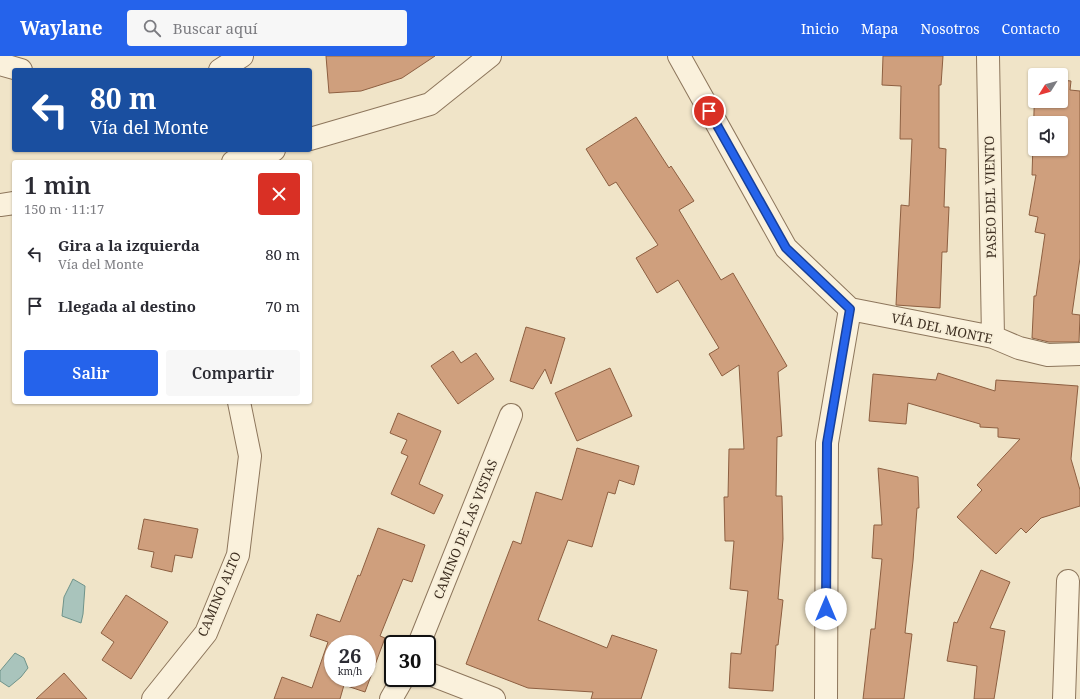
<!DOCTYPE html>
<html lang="es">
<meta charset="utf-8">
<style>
:root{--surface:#fff;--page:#f7f7f7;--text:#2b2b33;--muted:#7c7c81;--accent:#2563eb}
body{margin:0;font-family:"Noto Serif",serif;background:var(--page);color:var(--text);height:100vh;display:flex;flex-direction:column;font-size:15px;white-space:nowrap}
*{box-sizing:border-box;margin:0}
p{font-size:13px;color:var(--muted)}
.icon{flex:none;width:22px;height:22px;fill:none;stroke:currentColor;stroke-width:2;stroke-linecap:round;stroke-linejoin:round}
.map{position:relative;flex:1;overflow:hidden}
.sheet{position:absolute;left:12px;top:104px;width:300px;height:244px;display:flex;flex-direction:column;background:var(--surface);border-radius:4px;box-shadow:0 1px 3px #0004}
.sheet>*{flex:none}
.guide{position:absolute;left:12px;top:12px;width:300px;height:84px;border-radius:4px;box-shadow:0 1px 3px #0004;background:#1a4fa0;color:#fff;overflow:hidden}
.needle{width:26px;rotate:233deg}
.controls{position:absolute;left:1028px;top:12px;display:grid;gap:8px}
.controls a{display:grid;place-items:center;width:40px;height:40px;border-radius:4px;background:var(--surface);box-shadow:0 1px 3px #0004;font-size:20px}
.speed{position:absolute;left:324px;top:579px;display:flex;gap:8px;font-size:20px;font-weight:700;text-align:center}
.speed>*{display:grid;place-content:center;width:52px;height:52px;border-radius:50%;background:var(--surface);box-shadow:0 1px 3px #0004;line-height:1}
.speed small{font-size:10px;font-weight:400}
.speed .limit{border:2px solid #111;border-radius:6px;background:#fff;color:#111}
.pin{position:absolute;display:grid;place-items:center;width:34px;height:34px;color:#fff;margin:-17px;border:2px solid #fff;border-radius:50%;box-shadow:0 1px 4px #0007}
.me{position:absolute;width:44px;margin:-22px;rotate:0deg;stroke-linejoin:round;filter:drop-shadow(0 0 3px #0008)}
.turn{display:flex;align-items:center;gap:14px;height:84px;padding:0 12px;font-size:18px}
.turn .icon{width:52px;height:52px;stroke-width:2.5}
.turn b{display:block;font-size:28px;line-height:34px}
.round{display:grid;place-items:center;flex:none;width:42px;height:42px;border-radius:4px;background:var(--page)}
.headline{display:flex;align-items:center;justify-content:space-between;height:68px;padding:0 12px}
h1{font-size:24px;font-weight:600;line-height:30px}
.button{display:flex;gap:8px;margin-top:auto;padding:8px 12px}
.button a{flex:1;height:46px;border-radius:4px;background:var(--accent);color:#fff;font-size:16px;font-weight:600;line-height:46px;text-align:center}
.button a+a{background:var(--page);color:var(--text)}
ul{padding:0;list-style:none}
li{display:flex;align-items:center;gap:12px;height:52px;padding:0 12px}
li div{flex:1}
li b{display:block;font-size:15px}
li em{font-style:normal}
header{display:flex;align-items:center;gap:24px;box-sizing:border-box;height:56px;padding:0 20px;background:var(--accent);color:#fff}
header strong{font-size:19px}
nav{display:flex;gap:22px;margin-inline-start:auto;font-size:14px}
.search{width:280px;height:36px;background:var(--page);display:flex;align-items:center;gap:10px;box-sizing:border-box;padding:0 14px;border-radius:4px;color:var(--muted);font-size:15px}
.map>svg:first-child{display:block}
</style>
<header>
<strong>Waylane</strong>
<div class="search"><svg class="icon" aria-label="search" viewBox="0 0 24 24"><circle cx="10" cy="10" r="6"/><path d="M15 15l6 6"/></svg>Buscar aquí</div>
<nav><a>Inicio</a><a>Mapa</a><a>Nosotros</a><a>Contacto</a></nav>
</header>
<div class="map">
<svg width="1080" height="643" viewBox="0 0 1080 643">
<rect width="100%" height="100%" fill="#f0e4c8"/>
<!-- water -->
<path fill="#a9c4bc" stroke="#6f938a" d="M 73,523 L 85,530 L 83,558 L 81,567 L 62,560 L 64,541 Z
M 15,597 L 24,602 L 28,612 L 21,621 L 9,631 L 0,625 L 0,615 Z"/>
<!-- building -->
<path fill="#cf9f7d" stroke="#8d5f41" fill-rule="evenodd" d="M 326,0 L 435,0 L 402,22 L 361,35 L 329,37 Z
M 883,0 L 943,0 L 941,29 L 939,29 L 939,92 L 946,93 L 944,151 L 949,151 L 947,196 L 942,196 L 940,252 L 896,249 L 901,149 L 909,150 L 912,83 L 900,83 L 901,30 L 882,29 Z
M 1035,24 L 1035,45 L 1061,45 L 1061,24 L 1071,25 L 1070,34 L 1080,35 L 1080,202 L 1072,258 L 1080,259 L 1079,286 L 1049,286 L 1032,282 L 1034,240 L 1036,240 L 1045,178 L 1035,176 L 1038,161 L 1029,159 L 1036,119 L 1032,119 ZM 1035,67 L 1061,67 L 1061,93 L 1035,93 Z
M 636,61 L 669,112 L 671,110 L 694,145 L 679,154 L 721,224 L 733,217 L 787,310 L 778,316 L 782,380 L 777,381 L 776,440 L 782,440 L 783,483 L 778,543 L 783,544 L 778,589 L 776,589 L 773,635 L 729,632 L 731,597 L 741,598 L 748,535 L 730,533 L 734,485 L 725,485 L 724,441 L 728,441 L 729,393 L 744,393 L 739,309 L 722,320 L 709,298 L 719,292 L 678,224 L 657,237 L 636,202 L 658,189 L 616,126 L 609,130 L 586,93 Z
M 526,271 L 565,282 L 551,328 L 545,313 L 533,333 L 510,325 Z
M 453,295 L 461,307 L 476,297 L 494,323 L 458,348 L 431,310 Z
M 610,312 L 632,360 L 577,385 L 555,337 Z
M 938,317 L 995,335 L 996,324 L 1078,330 L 1071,403 L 1080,434 L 1080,450 L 1041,462 L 1026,477 L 1021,472 L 996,498 L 957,461 L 982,434 L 977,429 L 1020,383 L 998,381 L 998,372 L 980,371 L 980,368 L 908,347 L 906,368 L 869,365 L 873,318 L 936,324 Z
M 398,357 L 441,375 L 419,428 L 443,439 L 434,458 L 391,438 L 408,400 L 401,397 L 407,384 L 390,377 Z
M 577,392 L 639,410 L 634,429 L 619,424 L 615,438 L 608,436 L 592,491 L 568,484 L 538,564 L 607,592 L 612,579 L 657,594 L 641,643 L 591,643 L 593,636 L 528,632 L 466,608 L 513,485 L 521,488 L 536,436 L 562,444 Z
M 878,412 L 918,421 L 919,452 L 917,452 L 913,505 L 905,577 L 912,578 L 904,643 L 863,643 L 871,573 L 875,573 L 882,503 L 872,502 L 874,469 L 882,469 Z
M 144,463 L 198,473 L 192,502 L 175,499 L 172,516 L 151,511 L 154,496 L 138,493 Z
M 378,472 L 425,489 L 412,526 L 403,523 L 380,580 L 385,582 L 365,636 L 344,629 L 340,643 L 274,643 L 282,621 L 312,632 L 328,586 L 310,580 L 317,558 L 340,566 L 358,519 L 360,520 ZM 333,588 L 367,588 L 367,622 L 333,622 Z
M 981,514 L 1010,526 L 990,572 L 1005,575 L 994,643 L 974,643 L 977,610 L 947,605 L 954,566 L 957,567 Z
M 126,539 L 168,566 L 131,623 L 102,604 L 114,586 L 101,577 Z
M 64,617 L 87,643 L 36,643 Z"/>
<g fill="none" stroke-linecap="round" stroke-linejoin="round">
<defs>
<path id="minor" d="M 679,0 L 786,192 L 850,253 L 993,281 L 1019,292 L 1048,299 L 1080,298
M 988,0 L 993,281
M 0,8 L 21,14
M 220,14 L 242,0
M 310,83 L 430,48 L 490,0
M 233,106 L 274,94
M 0,149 L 14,147
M 419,588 L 511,359
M 427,617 L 494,643
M 153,643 L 206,577 L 238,499 L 250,400 L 239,346
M 391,643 L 403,622
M 826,643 L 827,387 L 850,253
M 1064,643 L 1068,525"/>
</defs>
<!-- minor casing -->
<use href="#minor" stroke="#8d765c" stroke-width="24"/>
<!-- minor -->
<use href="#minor" stroke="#faf1dc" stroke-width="22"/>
</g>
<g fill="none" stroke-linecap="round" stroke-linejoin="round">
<defs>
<path id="route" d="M 709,55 L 786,192 L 850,253 L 827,387 L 826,553"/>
</defs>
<!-- route casing -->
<use href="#route" stroke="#184099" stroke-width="10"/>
<!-- route -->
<use href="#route" stroke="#2563eb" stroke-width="7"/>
</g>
<g text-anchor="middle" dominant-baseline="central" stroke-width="4" stroke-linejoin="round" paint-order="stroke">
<!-- street labels -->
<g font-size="13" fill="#3d2e20" stroke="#f7eed8">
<text transform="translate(990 141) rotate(-91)">PASEO DEL VIENTO</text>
<text transform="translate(942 272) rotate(12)">VÍA DEL MONTE</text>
<text transform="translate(465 473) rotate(-68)">CAMINO DE LAS VISTAS</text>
<text transform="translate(219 538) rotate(-67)">CAMINO ALTO</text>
</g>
</g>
</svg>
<div class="controls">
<a><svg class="needle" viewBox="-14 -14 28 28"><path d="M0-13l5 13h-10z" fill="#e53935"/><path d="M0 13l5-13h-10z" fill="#7c7c81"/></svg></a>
<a><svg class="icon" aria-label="sound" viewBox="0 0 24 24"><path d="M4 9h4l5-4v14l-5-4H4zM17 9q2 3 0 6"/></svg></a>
</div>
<div class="speed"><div>26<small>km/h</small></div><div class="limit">30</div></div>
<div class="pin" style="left:709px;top:55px;background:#d93025"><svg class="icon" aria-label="arrive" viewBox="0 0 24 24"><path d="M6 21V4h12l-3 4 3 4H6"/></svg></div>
<svg class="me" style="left:826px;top:553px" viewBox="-20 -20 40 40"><circle r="19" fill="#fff"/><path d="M0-13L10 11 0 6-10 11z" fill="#2563eb"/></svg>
<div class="guide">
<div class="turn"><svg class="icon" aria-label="left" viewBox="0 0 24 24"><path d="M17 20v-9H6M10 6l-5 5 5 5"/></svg><div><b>80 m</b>Vía del Monte</div></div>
</div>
<section class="sheet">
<div class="headline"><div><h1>1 min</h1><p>150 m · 11:17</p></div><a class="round" style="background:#d93025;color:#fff"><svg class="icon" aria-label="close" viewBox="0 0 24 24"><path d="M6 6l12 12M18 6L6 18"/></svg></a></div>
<ul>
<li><svg class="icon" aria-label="left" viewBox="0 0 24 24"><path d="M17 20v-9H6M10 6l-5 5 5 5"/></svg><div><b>Gira a la izquierda</b><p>Vía del Monte</p></div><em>80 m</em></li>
<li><svg class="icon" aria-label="arrive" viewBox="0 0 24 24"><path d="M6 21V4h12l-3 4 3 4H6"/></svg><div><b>Llegada al destino</b></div><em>70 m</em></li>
</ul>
<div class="button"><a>Salir</a><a>Compartir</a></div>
</section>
</div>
